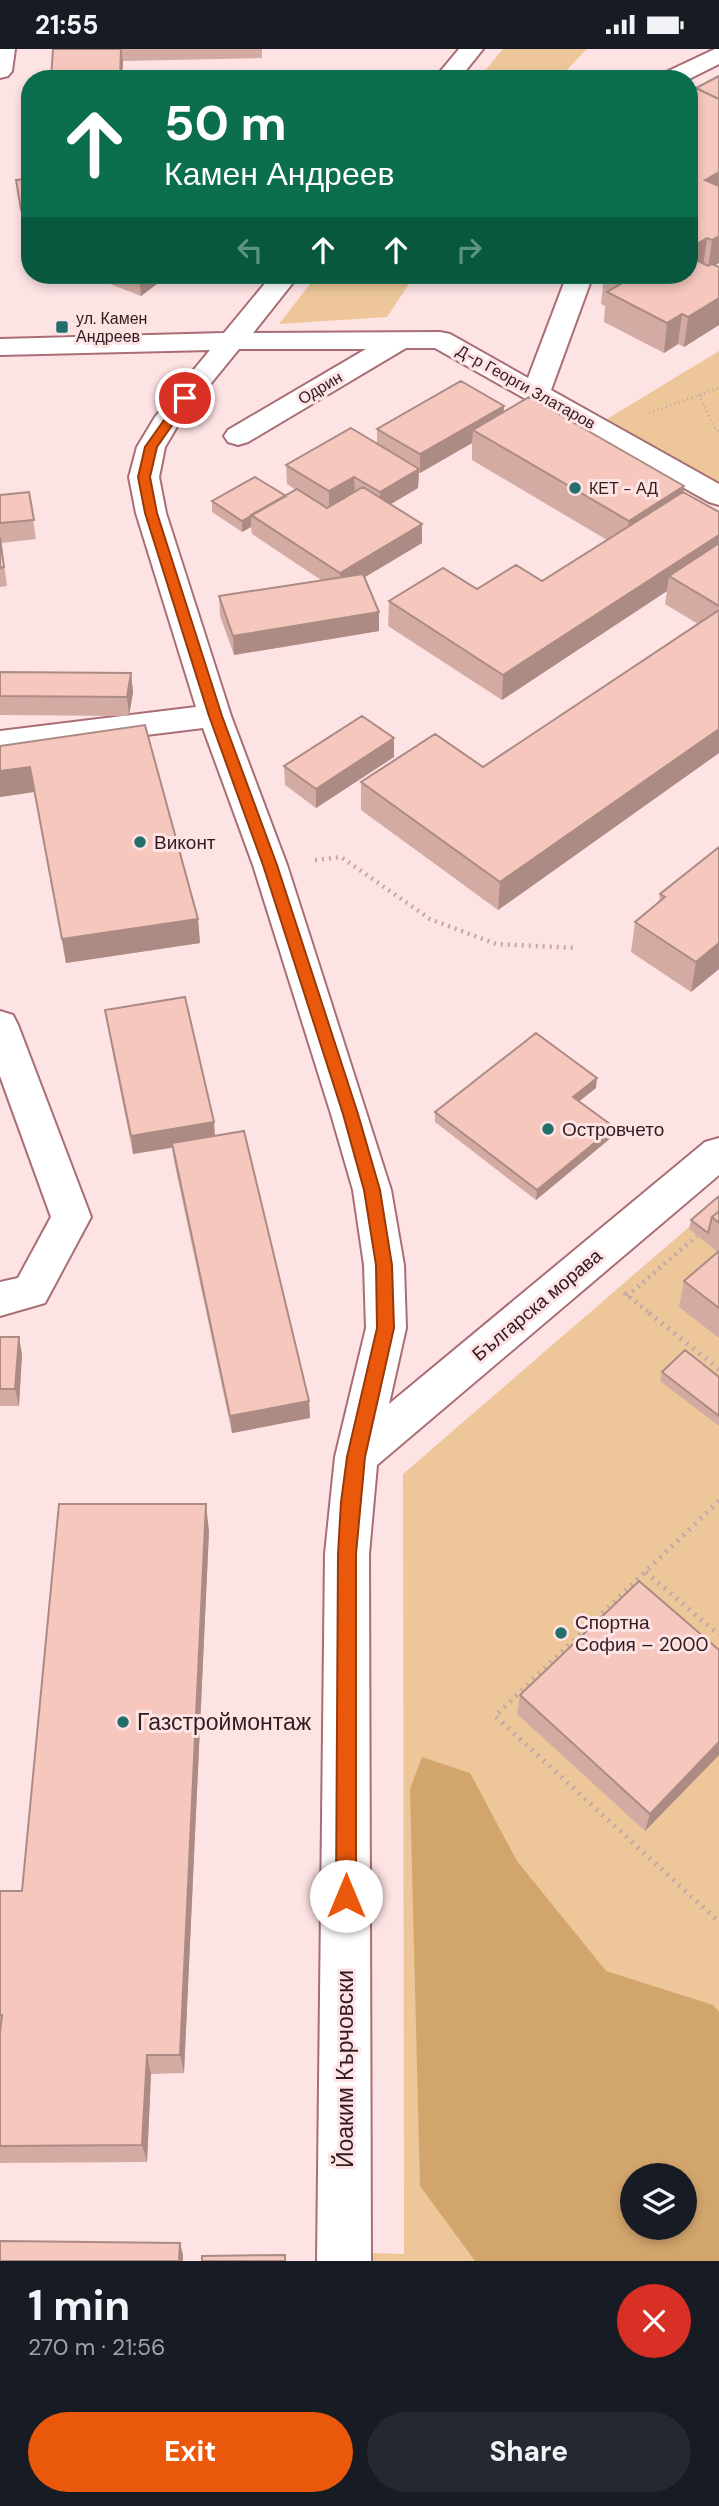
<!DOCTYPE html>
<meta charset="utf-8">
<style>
:root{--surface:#171b24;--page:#242831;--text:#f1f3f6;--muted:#9ea1a6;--accent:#ea580c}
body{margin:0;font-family:"DM Sans",sans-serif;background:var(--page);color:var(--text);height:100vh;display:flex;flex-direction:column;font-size:26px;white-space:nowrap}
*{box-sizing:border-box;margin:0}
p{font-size:23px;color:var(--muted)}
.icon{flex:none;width:38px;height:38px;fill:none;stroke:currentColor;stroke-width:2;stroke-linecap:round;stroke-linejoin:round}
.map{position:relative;height:2212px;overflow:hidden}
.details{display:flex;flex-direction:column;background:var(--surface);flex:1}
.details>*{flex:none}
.banner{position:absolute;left:21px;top:21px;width:677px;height:214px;border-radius:28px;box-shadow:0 4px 10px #0003;background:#0b6e4f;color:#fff;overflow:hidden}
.fabs{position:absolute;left:620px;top:2114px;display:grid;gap:14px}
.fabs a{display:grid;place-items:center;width:77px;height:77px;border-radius:50%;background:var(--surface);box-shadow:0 4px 10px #0003;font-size:35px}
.pin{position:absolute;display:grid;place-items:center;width:60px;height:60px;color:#fff;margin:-30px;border:4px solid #fff;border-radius:50%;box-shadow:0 2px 7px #0007}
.me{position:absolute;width:77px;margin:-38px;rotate:0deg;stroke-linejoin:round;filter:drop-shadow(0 0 5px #0008)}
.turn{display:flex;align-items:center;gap:24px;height:147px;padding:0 28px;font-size:32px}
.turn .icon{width:91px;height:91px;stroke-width:2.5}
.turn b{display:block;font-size:49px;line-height:60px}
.lanes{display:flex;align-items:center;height:66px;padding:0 28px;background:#0003;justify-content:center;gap:35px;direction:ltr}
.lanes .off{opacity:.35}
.round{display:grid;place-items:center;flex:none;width:74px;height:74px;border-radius:37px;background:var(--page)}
.head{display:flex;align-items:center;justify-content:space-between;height:119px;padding:0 28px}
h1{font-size:42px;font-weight:700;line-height:52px}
.button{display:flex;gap:14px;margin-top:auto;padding:14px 28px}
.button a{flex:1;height:80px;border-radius:42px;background:var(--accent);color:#fff;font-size:28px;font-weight:700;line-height:80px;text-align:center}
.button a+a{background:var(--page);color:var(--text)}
.status{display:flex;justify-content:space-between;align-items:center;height:49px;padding:0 35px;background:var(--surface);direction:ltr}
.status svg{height:19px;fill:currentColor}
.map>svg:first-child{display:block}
</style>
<div class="status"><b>21:55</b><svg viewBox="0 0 49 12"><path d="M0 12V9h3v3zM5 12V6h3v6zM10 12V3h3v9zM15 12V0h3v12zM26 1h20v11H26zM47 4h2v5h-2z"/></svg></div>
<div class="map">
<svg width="719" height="2212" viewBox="0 0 719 2212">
<rect width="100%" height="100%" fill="#fee3e5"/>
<!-- green -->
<path fill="#edc79a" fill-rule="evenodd" d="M 503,0 L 587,0 L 558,30 L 478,30 Z
M 317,226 L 415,226 L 387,268 L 279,275 Z
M 719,302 L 719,434 L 607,370 Z
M 719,1152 L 719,2212 L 344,2212 L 345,2203 L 404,2205 L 403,1425 ZM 632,2126 L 684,2126 L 684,2179 L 632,2179 Z"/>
<!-- forest -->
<path fill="#d2a56c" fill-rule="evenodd" d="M 422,1708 L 470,1724 L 517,1812 L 606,1922 L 713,1956 L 719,1963 L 719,2212 L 475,2212 L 420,2137 L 410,1740 ZM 632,2126 L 684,2126 L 684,2179 L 632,2179 Z"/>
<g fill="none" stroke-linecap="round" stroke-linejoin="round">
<defs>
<path id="minor" d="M 0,0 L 15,0 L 12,22 L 8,27 L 0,29 Z
M 459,0 L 483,0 L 459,30 L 434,30 Z
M 715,0 L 719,0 L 719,15 L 689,30 L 658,30 L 662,25 Z
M 272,226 L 299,226 L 253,284 L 440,283 L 450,285 L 528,329 L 567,226 L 593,226 L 551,341 L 719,435 L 719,456 L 709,453 L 435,299 L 406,299 L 248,393 L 238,396 L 228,393 L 224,387 L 228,381 L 366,300 L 239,300 L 181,371 L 165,398 L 159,428 L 166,464 L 231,667 L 287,816 L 391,1141 L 404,1216 L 406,1279 L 389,1355 L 705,1093 L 719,1089 L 719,1126 L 377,1416 L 369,1505 L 371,2212 L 317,2212 L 325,1505 L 335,1408 L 366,1279 L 364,1216 L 353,1141 L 331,1065 L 253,816 L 203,679 L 0,704 L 0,682 L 196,658 L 136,464 L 129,428 L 137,398 L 155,368 L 210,301 L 0,306 L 0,290 L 224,284 Z
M 0,962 L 13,966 L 18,976 L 91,1168 L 45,1254 L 0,1267 L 0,1233 L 18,1229 L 51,1168 L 0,1027 Z"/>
</defs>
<!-- minor casing -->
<use href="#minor" stroke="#a96e75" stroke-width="4"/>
<!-- path-far2 -->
<path stroke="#c1a7a9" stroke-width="2.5" stroke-dasharray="1 3.5" stroke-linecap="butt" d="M 699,346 L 714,378 L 719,382
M 649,364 L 719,339"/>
<!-- path-far1 -->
<path stroke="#c1a7a9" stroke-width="4.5" stroke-dasharray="2 5" stroke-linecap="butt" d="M 315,811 L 341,808 L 430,870 L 496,895 L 577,899
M 624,1244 L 652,1266
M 627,1247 L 697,1187"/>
<!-- path -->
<path stroke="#c1a7a9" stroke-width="5" stroke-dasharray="2 6" stroke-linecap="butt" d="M 649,1264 L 719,1320
M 719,1452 L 495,1667 L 719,1873
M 646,1523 L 719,1586"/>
<!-- minor -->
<use href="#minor" fill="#fff" fill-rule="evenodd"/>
</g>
<!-- wall -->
<path fill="#d3aba3" d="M 53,0 L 262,0 L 262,9 L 123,12 L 122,30 L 51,30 Z
M 719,27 L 719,214 L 715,216 L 719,218 L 719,276 L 684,298 L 678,295 L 664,304 L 604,273 L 605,257 L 601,255 L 604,226 L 690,226 L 696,39 Z
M 30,130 L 30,170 L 23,171 L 16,131 Z
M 87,226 L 166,226 L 166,228 L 141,247 Z
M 504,357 L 503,363 L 683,443 L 719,463 L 719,704 L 498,861 L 361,761 L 361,733 L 483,718 L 698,575 L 665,555 L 667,542 L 502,651 L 388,577 L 389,552 L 542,532 L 607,491 L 472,411 L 472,394 L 420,424 L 419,424 L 418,439 L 391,455 L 422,494 L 365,528 L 379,582 L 234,606 L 220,567 L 219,547 L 321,531 L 252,485 L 251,478 L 242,483 L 212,463 L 212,452 L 286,447 L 296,441 L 287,435 L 286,416 L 377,395 L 377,380 Z
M 29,443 L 36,490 L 1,494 L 7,537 L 0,538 L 0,446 Z
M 0,623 L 131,624 L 133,643 L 129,667 L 0,666 Z
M 145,676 L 198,870 L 200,894 L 66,914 L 34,743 L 0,748 Z
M 394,708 L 316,759 L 285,736 L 284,717 Z
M 719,798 L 719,920 L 691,943 L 631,903 L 635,873 L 659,854 L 660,845 Z
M 105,961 L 214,1073 L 215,1087 L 309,1352 L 310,1369 L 232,1384 L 174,1112 L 172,1099 L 133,1105 L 108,980 Z
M 596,1039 L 579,1052 L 614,1078 L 612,1088 L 536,1151 L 435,1073 L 435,1063 Z
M 719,1147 L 719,1289 L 679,1258 L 684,1232 L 718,1203 L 689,1180 L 691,1171 Z
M 0,1288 L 22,1305 L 19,1357 L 0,1357 Z
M 662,1323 L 719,1328 L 719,1377 L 660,1332 Z
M 209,1482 L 184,2024 L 151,2025 L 147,2113 L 0,2114 L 0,1842 L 22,1842 Z
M 719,1601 L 719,1706 L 645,1782 L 517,1665 L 520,1646 Z"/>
<!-- shaded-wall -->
<path fill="#ac8b84" d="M 121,0 L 123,12 L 122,30 L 120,30 Z
M 719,123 L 719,150 L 705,131 Z
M 719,187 L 719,214 L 708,221 L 712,191 Z
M 707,189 L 703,219 L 690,226 L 690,199 Z
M 139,226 L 166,226 L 166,228 L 141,247 Z
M 719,249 L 719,276 L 684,298 L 688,268 Z
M 682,265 L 678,295 L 664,304 L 667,274 Z
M 504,357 L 503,376 L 473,381 L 472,394 L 420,424 L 420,405 Z
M 419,420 L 418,439 L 379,462 L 380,443 Z
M 354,428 L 355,447 L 329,461 L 329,442 Z
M 684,437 L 680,467 L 625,503 L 629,472 Z
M 251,467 L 251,478 L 242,483 L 242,472 Z
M 422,475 L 422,494 L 340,543 L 340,524 Z
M 719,486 L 719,508 L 669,527 L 667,542 L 502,651 L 503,626 Z
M 379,563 L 379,582 L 234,606 L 233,587 Z
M 131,624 L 133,643 L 129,667 L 127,648 Z
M 719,680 L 719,704 L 498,861 L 500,833 Z
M 394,689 L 394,708 L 316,759 L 316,740 Z
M 30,718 L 34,743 L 0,748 L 0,722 Z
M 198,870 L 200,894 L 66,914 L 62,890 Z
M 719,894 L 719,920 L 691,943 L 696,913 Z
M 597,1029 L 596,1039 L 572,1058 L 573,1048 Z
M 214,1073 L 215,1091 L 133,1105 L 131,1087 Z
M 614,1078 L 612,1088 L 536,1151 L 537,1141 Z
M 19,1288 L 22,1305 L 19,1357 L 15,1340 Z
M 309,1352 L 310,1369 L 232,1384 L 230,1367 Z
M 206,1455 L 209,1482 L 184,2024 L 180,2006 Z
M 719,1693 L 719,1706 L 645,1782 L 650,1765 Z
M 147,2006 L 151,2025 L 147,2113 L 142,2096 Z
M 180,2194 L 183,2206 L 183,2212 L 179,2212 Z"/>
<!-- building -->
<path fill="#f5c7bd" stroke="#ac8b84" stroke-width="2" d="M 53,0 L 121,0 L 120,30 L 51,30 Z
M 719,27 L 719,50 L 696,39 Z
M 691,37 L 719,50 L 719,123 L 705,131 L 719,137 L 719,187 L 712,191 L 707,189 L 690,199 L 690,38 Z
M 30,130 L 30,160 L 21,161 L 16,131 Z
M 690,208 L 708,217 L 712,215 L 719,218 L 719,249 L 688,268 L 682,265 L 667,274 L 607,243 L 622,234 L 606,226 L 690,226 Z
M 461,332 L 504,357 L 420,405 L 377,380 Z
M 529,348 L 684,437 L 629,472 L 473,381 Z
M 351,379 L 419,420 L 380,443 L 354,428 L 329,442 L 286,416 Z
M 255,428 L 286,447 L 242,472 L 212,452 Z
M 363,438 L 422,475 L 340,524 L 251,466 L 297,440 L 327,459 Z
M 29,443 L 34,471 L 0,474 L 0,446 Z
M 683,443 L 719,463 L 719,486 L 503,626 L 389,552 L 443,519 L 477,540 L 516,516 L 542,532 Z
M 0,489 L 4,518 L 0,519 Z
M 719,494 L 719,557 L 669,527 Z
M 363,525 L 379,563 L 233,587 L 219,547 Z
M 719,561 L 719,680 L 500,833 L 361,733 L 435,685 L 483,718 Z
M 0,623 L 131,624 L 127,648 L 0,647 Z
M 362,667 L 394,689 L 316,740 L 284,717 Z
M 145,676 L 198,870 L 62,890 L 30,718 L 0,722 L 0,697 Z
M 719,798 L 719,894 L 696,913 L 635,873 L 665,848 L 660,845 Z
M 185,948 L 214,1073 L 131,1087 L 105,961 Z
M 536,984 L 597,1029 L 573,1048 L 614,1078 L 537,1141 L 435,1063 Z
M 244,1082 L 309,1352 L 230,1367 L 172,1094 Z
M 719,1147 L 719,1162 L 712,1168 L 708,1184 L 691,1171 Z
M 719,1162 L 719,1174 L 712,1168 Z
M 719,1202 L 719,1259 L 684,1232 Z
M 0,1288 L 19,1288 L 15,1340 L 0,1340 Z
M 685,1301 L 719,1328 L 719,1367 L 662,1323 Z
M 59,1455 L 206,1455 L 180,2006 L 147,2006 L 142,2096 L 0,2097 L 0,1984 L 2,1966 L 0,1966 L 0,1842 L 22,1842 Z
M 639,1532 L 719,1601 L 719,1693 L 650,1765 L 520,1646 Z
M 0,2192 L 180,2194 L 179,2212 L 0,2212 Z
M 285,2206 L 285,2212 L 202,2212 L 202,2207 Z"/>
<!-- route -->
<path fill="#ea580c" stroke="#983908" stroke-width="2" d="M 181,347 L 191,349 L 157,398 L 150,428 L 157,464 L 222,667 L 277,816 L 358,1065 L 380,1141 L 392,1216 L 394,1279 L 365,1408 L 356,1505 L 356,1847 L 353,1854 L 346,1857 L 339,1854 L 336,1847 L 338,1505 L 341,1453 L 347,1408 L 377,1279 L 376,1216 L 364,1141 L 343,1065 L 263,816 L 209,667 L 145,464 L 138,428 L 145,398 Z"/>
<!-- markers -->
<g fill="#246e6c" stroke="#fee3e5" stroke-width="2.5">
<rect x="55" y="271" width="14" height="14" rx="3.5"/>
<circle cx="575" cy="439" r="7"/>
<circle cx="140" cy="793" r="7"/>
<circle cx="548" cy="1080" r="7"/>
<circle cx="561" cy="1584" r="7"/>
<circle cx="123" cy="1673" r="7"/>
</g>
<g text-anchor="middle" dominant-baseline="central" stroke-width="6" stroke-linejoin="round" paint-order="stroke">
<!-- far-poi labels -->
<g font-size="16" fill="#331b1e" stroke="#fee3e5" text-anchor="start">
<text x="76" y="269">ул. Камен<tspan x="76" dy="18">Андреев</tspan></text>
<text x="589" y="439">КЕТ - АД</text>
</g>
<!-- far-street labels -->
<g font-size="16" fill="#331b1e" stroke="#fee3e5">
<text transform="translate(526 338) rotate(29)">Д-р Георги Златаров</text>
<text transform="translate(320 339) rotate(-31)">Одрин</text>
</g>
<!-- poi labels -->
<g font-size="19" fill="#331b1e" stroke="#fee3e5" text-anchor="start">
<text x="154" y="793">Виконт</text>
<text x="562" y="1080">Островчето</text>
<text x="575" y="1573">Спортна<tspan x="575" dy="22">София – 2000</tspan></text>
</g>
<!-- street labels -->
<g font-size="19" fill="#331b1e" stroke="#fee3e5">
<text transform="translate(537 1256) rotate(-40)">Българска морава</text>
</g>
<!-- near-poi labels -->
<g font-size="23" fill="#331b1e" stroke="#fee3e5" text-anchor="start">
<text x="137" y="1673">Газстроймонтаж</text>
</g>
<!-- near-street labels -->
<g font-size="23" fill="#331b1e" stroke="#fee3e5">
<text transform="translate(345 2020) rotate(-90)">Йоаким Кърчовски</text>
</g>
</g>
</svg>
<div class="fabs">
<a><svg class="icon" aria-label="layers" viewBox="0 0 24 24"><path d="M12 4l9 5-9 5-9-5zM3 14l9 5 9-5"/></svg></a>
</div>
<div class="pin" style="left:185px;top:349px;background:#d93025"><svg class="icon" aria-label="arrive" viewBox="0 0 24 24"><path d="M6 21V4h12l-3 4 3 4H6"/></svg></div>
<svg class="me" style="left:346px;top:1847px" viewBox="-20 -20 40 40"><circle r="19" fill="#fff"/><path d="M0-13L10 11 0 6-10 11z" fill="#ea580c"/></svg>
<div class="banner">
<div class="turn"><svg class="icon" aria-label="ahead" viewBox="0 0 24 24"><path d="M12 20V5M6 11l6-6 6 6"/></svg><div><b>50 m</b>Камен Андреев</div></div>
<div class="lanes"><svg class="icon off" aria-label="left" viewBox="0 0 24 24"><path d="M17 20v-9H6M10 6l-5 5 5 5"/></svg><svg class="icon" aria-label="ahead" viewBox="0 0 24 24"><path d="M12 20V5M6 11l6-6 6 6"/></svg><svg class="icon" aria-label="ahead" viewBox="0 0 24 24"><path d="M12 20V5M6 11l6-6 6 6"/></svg><svg class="icon off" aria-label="right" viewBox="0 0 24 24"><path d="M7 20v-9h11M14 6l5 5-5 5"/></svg></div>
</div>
</div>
<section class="details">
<div class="head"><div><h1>1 min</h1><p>270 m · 21:56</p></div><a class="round" style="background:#d93025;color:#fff"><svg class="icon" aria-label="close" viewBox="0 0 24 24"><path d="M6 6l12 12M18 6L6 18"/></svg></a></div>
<div class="button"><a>Exit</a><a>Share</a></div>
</section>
